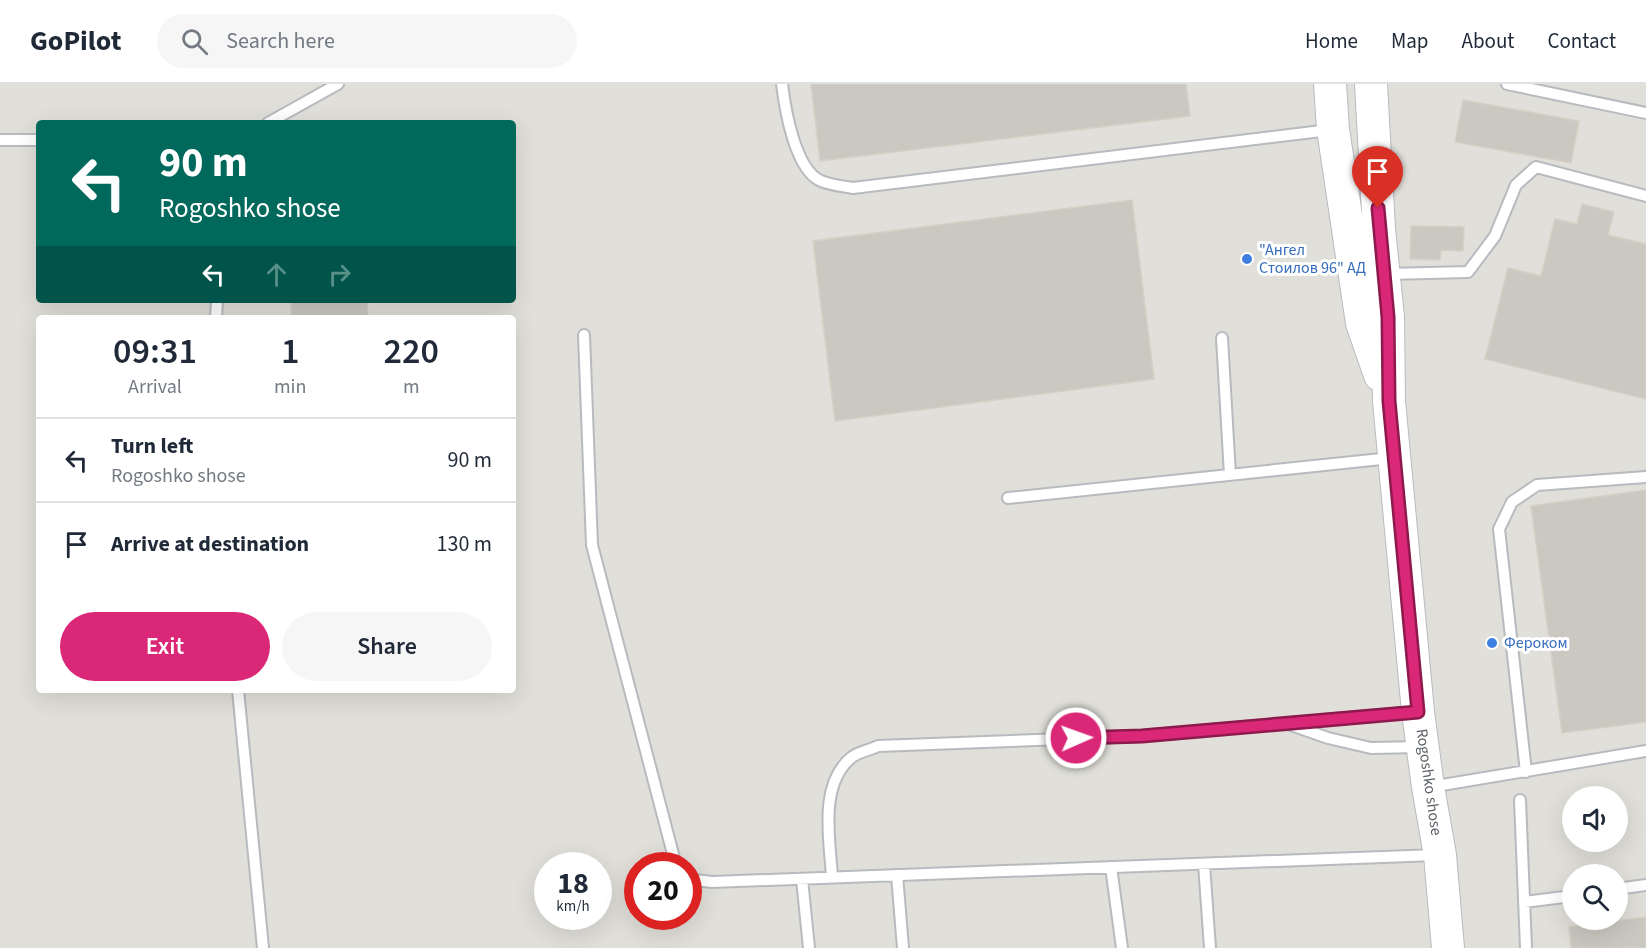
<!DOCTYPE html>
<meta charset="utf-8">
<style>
:root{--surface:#fff;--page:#f6f6f7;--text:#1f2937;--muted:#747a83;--line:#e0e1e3;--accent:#db2777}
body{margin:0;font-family:"Source Sans 3",sans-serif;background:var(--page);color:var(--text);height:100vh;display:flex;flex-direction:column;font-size:22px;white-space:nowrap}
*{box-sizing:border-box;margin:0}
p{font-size:20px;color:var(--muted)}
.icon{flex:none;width:33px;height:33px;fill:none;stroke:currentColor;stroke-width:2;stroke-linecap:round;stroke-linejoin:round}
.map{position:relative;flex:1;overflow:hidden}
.sheet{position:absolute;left:36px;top:231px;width:480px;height:378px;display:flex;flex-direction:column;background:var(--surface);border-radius:6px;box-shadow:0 6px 24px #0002}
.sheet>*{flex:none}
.top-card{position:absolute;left:36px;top:36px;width:480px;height:183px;border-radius:6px;box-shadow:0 6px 24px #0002;background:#00695c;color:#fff;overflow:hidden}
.controls{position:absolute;left:1562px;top:702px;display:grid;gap:12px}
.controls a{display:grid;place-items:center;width:66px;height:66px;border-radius:50%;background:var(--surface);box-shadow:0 6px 24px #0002;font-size:30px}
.speed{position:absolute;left:534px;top:768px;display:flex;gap:12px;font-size:30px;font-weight:700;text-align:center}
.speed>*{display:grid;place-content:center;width:78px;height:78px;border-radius:50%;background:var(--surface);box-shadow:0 6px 24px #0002;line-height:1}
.speed small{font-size:15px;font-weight:400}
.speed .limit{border:9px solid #d22;background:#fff;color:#111}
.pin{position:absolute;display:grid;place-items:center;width:51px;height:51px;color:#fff;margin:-62px -26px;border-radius:50% 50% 50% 0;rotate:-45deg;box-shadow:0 0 6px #0007}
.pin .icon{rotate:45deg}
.me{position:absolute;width:66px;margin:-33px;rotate:88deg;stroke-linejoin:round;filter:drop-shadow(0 0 4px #0008)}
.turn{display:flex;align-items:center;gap:21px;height:126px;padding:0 24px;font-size:27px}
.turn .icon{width:78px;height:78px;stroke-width:2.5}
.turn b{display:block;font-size:42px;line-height:51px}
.lanes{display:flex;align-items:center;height:57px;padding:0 24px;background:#0003;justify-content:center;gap:30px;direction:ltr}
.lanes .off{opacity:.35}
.eta{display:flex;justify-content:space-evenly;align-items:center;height:102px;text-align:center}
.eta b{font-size:36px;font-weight:600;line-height:42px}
.primary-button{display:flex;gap:12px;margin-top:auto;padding:12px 24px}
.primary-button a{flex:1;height:69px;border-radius:36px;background:var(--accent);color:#fff;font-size:24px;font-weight:600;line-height:69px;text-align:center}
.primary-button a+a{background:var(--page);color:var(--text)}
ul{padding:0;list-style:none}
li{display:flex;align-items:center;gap:18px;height:84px;padding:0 24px;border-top:2px solid var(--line)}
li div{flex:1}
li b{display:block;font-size:22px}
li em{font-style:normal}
header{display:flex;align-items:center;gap:36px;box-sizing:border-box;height:84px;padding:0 30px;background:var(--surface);border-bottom:2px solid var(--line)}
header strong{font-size:28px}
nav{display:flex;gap:33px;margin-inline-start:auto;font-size:21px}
.search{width:420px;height:54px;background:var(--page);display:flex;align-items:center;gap:15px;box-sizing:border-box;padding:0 21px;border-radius:33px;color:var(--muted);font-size:22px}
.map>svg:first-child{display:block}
</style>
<header>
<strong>GoPilot</strong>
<div class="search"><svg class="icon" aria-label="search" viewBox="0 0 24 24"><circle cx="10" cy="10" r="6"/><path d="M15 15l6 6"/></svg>Search here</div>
<nav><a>Home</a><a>Map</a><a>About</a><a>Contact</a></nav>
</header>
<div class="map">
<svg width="1646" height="864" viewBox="0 0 1646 864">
<rect width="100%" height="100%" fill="#efede4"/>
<!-- industrial -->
<path fill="#e0dfd9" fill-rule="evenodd" d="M 0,0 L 1646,0 L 1646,864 L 0,864 ZM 39,39 L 513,39 L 513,216 L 39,216 ZM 39,234 L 513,234 L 513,606 L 39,606 ZM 1572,712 L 1617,712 L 1617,758 L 1572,758 ZM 548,782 L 598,782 L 598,832 L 548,832 ZM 638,782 L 688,782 L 688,832 L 638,832 ZM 1572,790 L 1617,790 L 1617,836 L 1572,836 Z"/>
<!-- building -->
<path fill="#cac8c1" stroke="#d4d0c3" stroke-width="1.5" d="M 811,0 L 1186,0 L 1190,32 L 820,77 Z
M 1463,16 L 1579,37 L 1571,79 L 1455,58 Z
M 1132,116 L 1154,295 L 835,337 L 813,157 Z
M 1582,120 L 1614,128 L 1608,151 L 1646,160 L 1646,315 L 1485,275 L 1508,184 L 1541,192 L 1555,135 L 1577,140 Z
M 1411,142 L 1464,143 L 1463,167 L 1441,166 L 1440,176 L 1410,175 Z
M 290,216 L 367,216 L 368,234 L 292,234 Z
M 1646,406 L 1646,638 L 1562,649 L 1531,422 Z
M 1646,833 L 1646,864 L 1571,864 L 1569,843 Z"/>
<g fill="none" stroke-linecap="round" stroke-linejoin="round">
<defs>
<path id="service" d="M 782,0 C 785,25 795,86 821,97 C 830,101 842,102 853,104 L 1330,46
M 1507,0 L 1646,29
M 268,39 L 338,0
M 0,56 L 39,56
M 1387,190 L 1468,188 L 1495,152 L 1516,101 L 1536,83 L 1646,112
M 216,234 L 217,216
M 584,251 L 592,461 L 674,774 L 679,782
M 1222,254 L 1230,391
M 1008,414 L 1391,374
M 238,606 L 263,864
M 1291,641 L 1328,654 L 1371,664 L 1420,663
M 1526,688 L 1499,445 L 1512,418 L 1537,401 L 1646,393
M 1430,703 L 1646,667
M 1520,716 L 1526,864
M 1204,780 L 1210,864
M 1111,783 L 1122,864
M 688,791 L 695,796 L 712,798 L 1436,771
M 897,791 L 903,864
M 832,793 C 830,757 818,700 852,673 C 858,668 870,666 878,662 L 1142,652 L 1415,628
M 802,795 L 809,864
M 1617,805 L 1646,801
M 1524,818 L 1572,812"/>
<path id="secondary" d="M 1330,0 L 1333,45 L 1362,239 L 1380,291
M 1371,0 L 1379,145 L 1388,233 L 1389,317 L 1418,628 L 1428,703 L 1440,771 L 1448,864"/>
</defs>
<!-- service casing -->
<use href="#service" stroke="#b7babf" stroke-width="14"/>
<!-- secondary casing -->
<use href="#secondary" stroke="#b8bbc1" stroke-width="34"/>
<!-- service -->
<use href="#service" stroke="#fff" stroke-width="10"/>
<!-- secondary -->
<use href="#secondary" stroke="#fff" stroke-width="32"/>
</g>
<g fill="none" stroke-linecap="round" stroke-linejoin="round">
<defs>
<path id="route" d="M 1076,654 L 1142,652 L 1418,628 L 1389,317 L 1388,233 L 1378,124"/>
</defs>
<!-- route casing -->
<use href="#route" stroke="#8e194d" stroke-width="15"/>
<!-- route -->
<use href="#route" stroke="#db2777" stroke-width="10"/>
</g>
<!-- markers -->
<g fill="#3f7fe0" stroke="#fff" stroke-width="2">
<circle cx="1247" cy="175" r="6"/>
<circle cx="1492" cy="559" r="6"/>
</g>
<g text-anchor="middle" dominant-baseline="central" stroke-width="6" stroke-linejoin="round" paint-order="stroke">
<!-- shop labels -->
<g font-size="16" fill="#366cbe" stroke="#fff" text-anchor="start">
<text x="1259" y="166">"Ангел<tspan x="1259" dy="18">Стоилов 96" АД</tspan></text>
<text x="1504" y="559">Фероком</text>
</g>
<!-- street labels -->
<g font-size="16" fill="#5c6065" stroke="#fff">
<text transform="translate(1429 698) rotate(82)">Rogoshko shose</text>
</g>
</g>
</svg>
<div class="controls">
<a><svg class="icon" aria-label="sound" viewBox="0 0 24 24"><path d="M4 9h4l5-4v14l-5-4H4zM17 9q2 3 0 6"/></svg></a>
<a><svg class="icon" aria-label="search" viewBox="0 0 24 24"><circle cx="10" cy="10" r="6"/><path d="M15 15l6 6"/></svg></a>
</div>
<div class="speed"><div>18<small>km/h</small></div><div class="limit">20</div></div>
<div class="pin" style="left:1378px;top:124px;background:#d93025"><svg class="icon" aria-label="arrive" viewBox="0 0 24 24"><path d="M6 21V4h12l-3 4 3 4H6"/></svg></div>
<svg class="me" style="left:1076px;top:654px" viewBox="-20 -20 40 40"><circle r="17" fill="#db2777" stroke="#fff" stroke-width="3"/><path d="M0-11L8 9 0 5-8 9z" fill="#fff"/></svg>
<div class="top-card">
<div class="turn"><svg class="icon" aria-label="left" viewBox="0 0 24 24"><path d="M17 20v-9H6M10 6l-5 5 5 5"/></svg><div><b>90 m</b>Rogoshko shose</div></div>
<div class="lanes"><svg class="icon" aria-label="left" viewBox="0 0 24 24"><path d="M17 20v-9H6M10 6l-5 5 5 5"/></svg><svg class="icon off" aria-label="ahead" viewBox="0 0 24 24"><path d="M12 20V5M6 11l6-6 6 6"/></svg><svg class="icon off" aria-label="right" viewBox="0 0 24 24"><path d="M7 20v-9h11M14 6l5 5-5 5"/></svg></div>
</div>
<section class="sheet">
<div class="eta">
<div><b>09:31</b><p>Arrival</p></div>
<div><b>1</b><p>min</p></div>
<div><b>220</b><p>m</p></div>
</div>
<ul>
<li><svg class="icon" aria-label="left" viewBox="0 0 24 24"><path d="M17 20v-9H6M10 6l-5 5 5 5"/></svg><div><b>Turn left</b><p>Rogoshko shose</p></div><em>90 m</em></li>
<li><svg class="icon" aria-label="arrive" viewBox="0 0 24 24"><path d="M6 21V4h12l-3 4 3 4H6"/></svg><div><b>Arrive at destination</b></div><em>130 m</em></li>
</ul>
<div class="primary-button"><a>Exit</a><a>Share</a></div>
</section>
</div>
